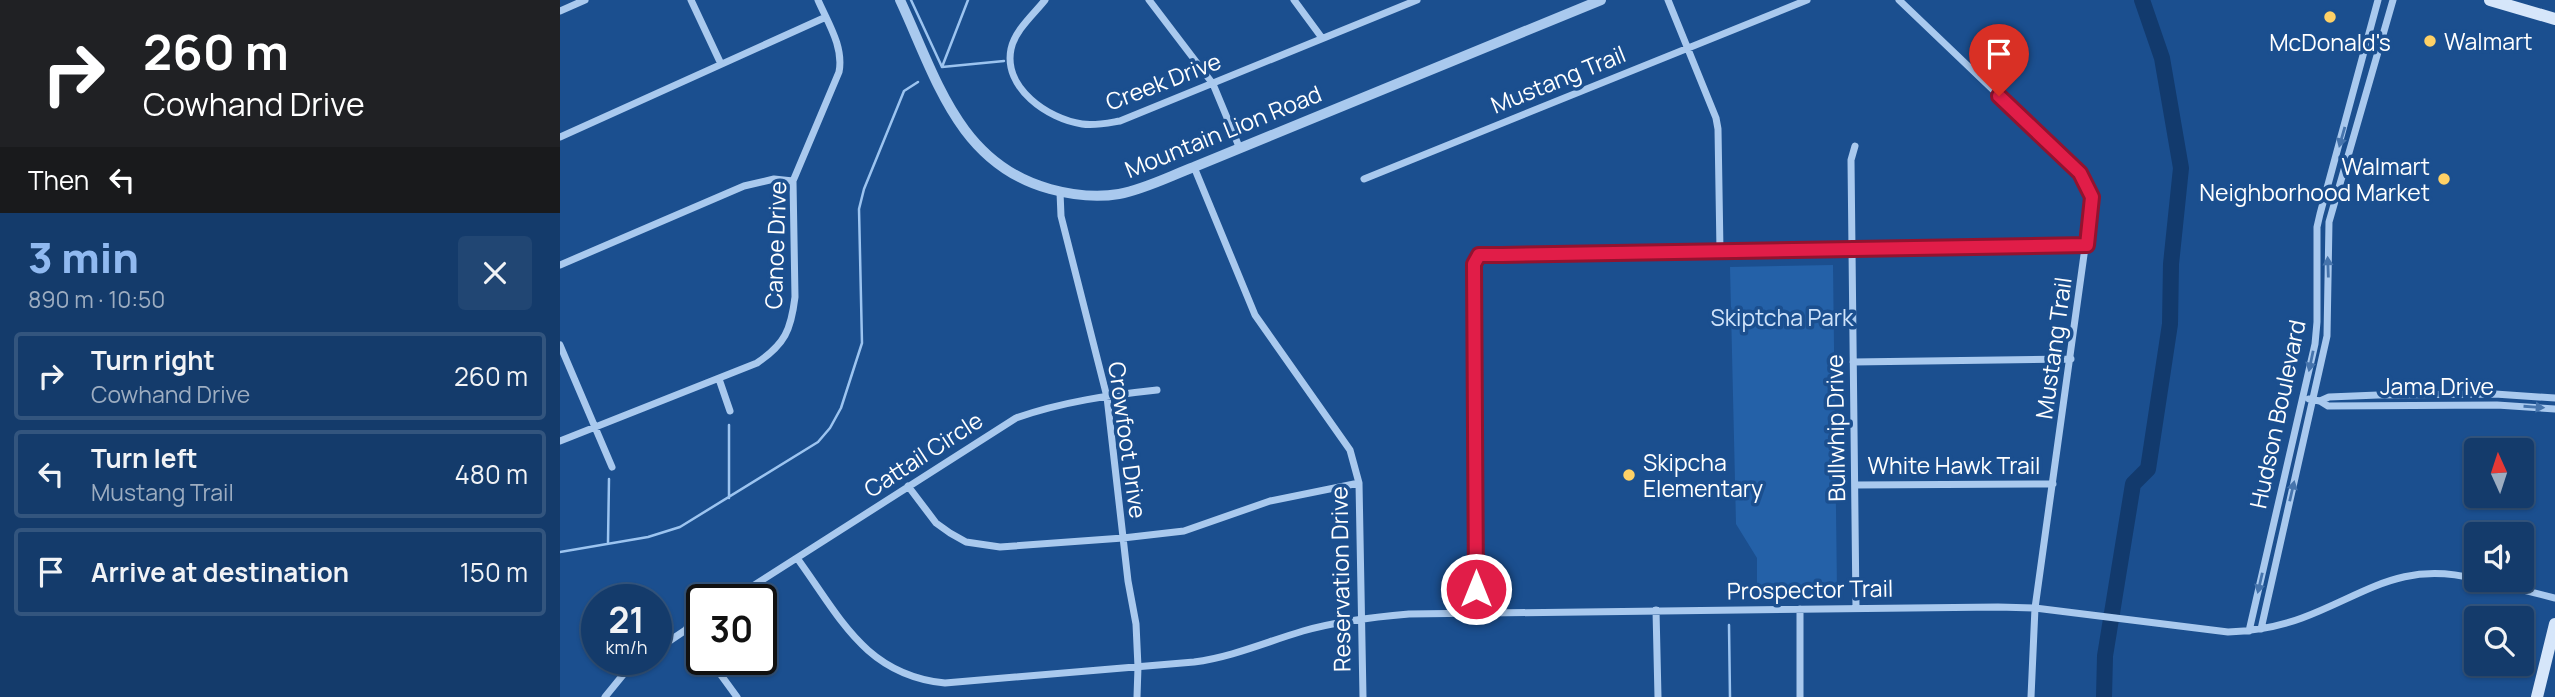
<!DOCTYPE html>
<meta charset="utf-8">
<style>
:root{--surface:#143b6b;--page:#214673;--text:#f1f3f6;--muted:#9dadc1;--line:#33557e;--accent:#90b9f0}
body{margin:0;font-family:Manrope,sans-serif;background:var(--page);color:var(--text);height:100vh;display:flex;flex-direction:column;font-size:26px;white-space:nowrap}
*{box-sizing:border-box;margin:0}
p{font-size:23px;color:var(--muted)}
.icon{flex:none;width:38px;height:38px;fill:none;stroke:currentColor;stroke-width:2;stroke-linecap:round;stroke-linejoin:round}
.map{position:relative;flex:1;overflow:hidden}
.side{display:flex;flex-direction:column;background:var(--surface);width:560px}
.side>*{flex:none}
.banner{background:#202124;color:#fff;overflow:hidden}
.needle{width:46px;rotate:357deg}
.fabs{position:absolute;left:1904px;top:438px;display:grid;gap:14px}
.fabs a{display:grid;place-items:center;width:70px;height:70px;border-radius:7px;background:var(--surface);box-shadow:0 2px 5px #0004,0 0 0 2px var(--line);font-size:35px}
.speed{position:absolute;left:21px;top:584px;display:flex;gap:14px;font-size:35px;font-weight:700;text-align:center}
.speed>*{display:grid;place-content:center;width:91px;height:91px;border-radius:50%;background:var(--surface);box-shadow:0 2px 5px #0004,0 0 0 2px var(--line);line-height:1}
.speed small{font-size:18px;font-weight:400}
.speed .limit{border:4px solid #111;border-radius:10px;background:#fff;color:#111}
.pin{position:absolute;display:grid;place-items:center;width:60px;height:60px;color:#fff;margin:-72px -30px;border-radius:50% 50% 50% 0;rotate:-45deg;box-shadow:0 0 7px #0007}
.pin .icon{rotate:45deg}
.me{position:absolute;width:77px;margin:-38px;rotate:0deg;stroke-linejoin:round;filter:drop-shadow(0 0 5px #0008)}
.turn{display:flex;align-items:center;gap:24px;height:147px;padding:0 28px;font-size:32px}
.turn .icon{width:91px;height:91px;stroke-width:2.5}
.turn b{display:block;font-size:49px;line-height:60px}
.then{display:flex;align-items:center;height:66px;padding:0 28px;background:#0003;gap:14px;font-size:26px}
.round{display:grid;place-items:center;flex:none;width:74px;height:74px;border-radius:7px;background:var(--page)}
.overview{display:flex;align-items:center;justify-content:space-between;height:119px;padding:0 28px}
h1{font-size:42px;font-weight:800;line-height:52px;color:var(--accent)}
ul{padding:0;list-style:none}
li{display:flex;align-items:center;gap:21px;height:88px;margin:0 14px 10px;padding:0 14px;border:4px solid var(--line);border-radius:7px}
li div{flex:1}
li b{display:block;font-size:26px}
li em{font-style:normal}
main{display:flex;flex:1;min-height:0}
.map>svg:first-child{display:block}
</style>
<main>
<section class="side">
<div class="banner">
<div class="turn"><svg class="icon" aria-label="right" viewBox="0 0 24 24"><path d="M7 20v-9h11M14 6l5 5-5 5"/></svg><div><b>260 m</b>Cowhand Drive</div></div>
<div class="then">Then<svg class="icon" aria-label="left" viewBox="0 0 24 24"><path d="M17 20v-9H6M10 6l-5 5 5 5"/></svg></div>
</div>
<div class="overview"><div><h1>3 min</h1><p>890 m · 10:50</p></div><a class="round"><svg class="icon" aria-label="close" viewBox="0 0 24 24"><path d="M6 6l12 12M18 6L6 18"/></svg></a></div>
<ul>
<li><svg class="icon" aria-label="right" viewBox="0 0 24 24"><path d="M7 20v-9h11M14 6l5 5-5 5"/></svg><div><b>Turn right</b><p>Cowhand Drive</p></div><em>260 m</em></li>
<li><svg class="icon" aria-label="left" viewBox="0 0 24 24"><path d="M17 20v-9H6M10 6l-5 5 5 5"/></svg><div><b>Turn left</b><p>Mustang Trail</p></div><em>480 m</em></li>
<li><svg class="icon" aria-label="arrive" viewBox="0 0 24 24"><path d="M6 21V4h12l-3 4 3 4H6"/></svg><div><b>Arrive at destination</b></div><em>150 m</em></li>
</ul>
</section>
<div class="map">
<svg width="1995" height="697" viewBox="0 0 1995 697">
<rect width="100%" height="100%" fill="#1b4f8f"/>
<!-- green -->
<path fill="#2461a8" d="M 1273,265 L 1277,591 L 1197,591 L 1197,558 L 1176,524 L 1170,267 Z"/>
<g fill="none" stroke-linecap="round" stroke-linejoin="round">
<!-- stream -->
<path stroke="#9cc4f0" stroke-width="2.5" d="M 351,0 L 382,67
M 382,67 L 408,0
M 382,67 L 444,61
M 169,498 L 169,425
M 48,542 L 49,479
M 0,552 L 88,537 L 120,527 L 258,442 L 270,428 L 281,408 L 302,343 L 299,209 L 304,189 L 344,91 L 358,82
M 1169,625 L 1170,697"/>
<!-- river -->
<path stroke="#123a6d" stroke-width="16" d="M 1544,697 L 1545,656 L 1573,484 L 1588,469 L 1610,324 L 1611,264 L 1621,168 L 1602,58 L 1582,0"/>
<!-- minor -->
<path stroke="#a9c9ee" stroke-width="7" d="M 131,0 L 161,64
M 485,0 C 474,14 455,30 451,49 C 443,88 488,119 522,124 C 535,126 548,123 560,121 L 857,0
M 589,0 L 653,84 L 680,149
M 734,0 L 762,38
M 1108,0 L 1156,118 L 1158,129 L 1160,251
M 1339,0 L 1520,173 L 1532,197 L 1475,608 L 1471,697
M 0,11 L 25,0
M 0,137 L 266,17
M 1295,146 L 1291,160 L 1296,608
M 634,167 L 695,315 L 790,450 L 799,483 L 803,697
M 804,179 L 1247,0
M 500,192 L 501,216 L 547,397 L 568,581 L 576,624 L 578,667 L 577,697
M 0,265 L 184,186 L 214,179 L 233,181
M 0,345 L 52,467
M 1293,362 L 1511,359
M 159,379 L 170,411
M 1749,399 L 1760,401 L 1768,406 L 1937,405 L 1995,409
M 1760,401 L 1769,397 L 1818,395 L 1935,394 L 1995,398
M 0,441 L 197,363 C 225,344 231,330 235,297 L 233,181 L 279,72 C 284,47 268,23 258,0
M 1295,485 L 1493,484
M 348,486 L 376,523 L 390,533 L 406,542 L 440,547 L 563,538 L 624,531 L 710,501 L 799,483
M 237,558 C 280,617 305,675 385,683 L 634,662 C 672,657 706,642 743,631 C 778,621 813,617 849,614 L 1438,607 L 1475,608 L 1668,632 C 1693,631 1718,627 1742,618 C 1806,594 1841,560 1916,579
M 1919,579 L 1995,598
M 171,600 L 456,418 C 501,402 550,395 597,390
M 1096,610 L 1098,697
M 916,613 L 914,264 L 919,255 L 1527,245
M 127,628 L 142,648
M 1701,629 L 1767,336 L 1769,222 L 1833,0
M 1689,631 L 1755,344 L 1757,322 L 1757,227 L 1760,214 L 1818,0
M 96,650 L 142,619
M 150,660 L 177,697
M 45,697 L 67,670 L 82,660
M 1240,697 L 1240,609"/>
<!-- tertiary -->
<path stroke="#a9c9ee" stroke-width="10" d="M 340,0 C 376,77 398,164 490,189 C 512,195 536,198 559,194 C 585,189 610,176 634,167 L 1041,0"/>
<!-- secondary -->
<path stroke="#d6e6fa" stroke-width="12" d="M 1930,0 L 1995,19
M 1977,697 L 1995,624"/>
</g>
<!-- one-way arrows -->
<defs><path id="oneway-solid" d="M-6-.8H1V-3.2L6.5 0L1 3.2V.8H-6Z" transform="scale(1.75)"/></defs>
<g fill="#4674ac">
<use href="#oneway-solid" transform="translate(1782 137) rotate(106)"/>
<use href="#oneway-solid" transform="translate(1768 267) rotate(-92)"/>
<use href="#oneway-solid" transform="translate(1751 361) rotate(102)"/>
<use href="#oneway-solid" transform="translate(1974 407) rotate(4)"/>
<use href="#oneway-solid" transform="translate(1732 491) rotate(-77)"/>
<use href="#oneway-solid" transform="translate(1700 583) rotate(103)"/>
</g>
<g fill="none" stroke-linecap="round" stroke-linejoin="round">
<defs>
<path id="route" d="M 916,589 L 914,264 L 919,255 L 942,255 L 1527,245 L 1532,197 L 1520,173 L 1439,96"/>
</defs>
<!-- route casing -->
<use href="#route" stroke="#92132f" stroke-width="18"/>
<!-- route -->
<use href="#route" stroke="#e11d48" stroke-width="12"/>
</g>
<!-- markers -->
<g fill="#ffd166" stroke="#1b4f8f" stroke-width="2.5">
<circle cx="1770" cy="17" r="7"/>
<circle cx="1870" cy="41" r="7"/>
<circle cx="1884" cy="179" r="7"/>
<circle cx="1069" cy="475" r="7"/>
</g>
<g text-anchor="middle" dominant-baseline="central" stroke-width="7" stroke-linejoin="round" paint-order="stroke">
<!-- poi labels -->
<g font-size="23" fill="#fff" stroke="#1b4f8f" text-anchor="start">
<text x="1884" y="41">Walmart</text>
<text x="1770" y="42" text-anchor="middle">McDonald's</text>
<text x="1870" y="166" text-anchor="end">Walmart<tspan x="1870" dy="26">Neighborhood Market</tspan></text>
<text x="1083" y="462">Skipcha<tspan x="1083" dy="26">Elementary</tspan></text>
</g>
<!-- street labels -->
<g font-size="23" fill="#fff" stroke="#1b4f8f">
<text transform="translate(998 79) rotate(-22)">Mustang Trail</text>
<text transform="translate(603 81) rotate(-21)">Creek Drive</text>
<text transform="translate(663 131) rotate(-22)">Mountain Lion Road</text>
<text transform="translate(215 245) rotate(-88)">Canoe Drive</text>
<text transform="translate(1493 348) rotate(-82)">Mustang Trail</text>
<text x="1877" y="386">Jama Drive</text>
<text transform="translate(1717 414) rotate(-78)">Hudson Boulevard</text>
<text transform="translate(1275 428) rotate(-91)">Bullwhip Drive</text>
<text transform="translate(568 440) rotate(82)">Crowfoot Drive</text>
<text transform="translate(363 454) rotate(-33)">Cattail Circle</text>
<text x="1394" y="465">White Hawk Trail</text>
<text transform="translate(780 579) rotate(-91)">Reservation Drive</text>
<text transform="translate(1250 589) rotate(-1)">Prospector Trail</text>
</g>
<!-- park labels -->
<g font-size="23" fill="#cfe3fa" stroke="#1b4f8f">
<text x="1222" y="317">Skiptcha Park</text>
</g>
</g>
</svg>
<div class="fabs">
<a><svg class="needle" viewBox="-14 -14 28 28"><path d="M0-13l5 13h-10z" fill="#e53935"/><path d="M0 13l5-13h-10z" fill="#9dadc1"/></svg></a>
<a><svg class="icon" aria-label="sound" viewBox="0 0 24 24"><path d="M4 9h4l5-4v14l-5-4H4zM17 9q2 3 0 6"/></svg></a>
<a><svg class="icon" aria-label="search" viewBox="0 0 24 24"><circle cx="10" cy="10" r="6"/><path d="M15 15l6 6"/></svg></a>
</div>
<div class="speed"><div>21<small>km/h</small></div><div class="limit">30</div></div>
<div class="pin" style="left:1439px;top:96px;background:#d93025"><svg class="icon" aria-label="arrive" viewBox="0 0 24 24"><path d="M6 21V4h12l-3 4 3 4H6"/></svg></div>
<svg class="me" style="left:916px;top:589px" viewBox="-20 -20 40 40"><circle r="17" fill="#e11d48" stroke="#fff" stroke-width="3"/><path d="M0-11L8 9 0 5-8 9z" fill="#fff"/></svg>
</div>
</main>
